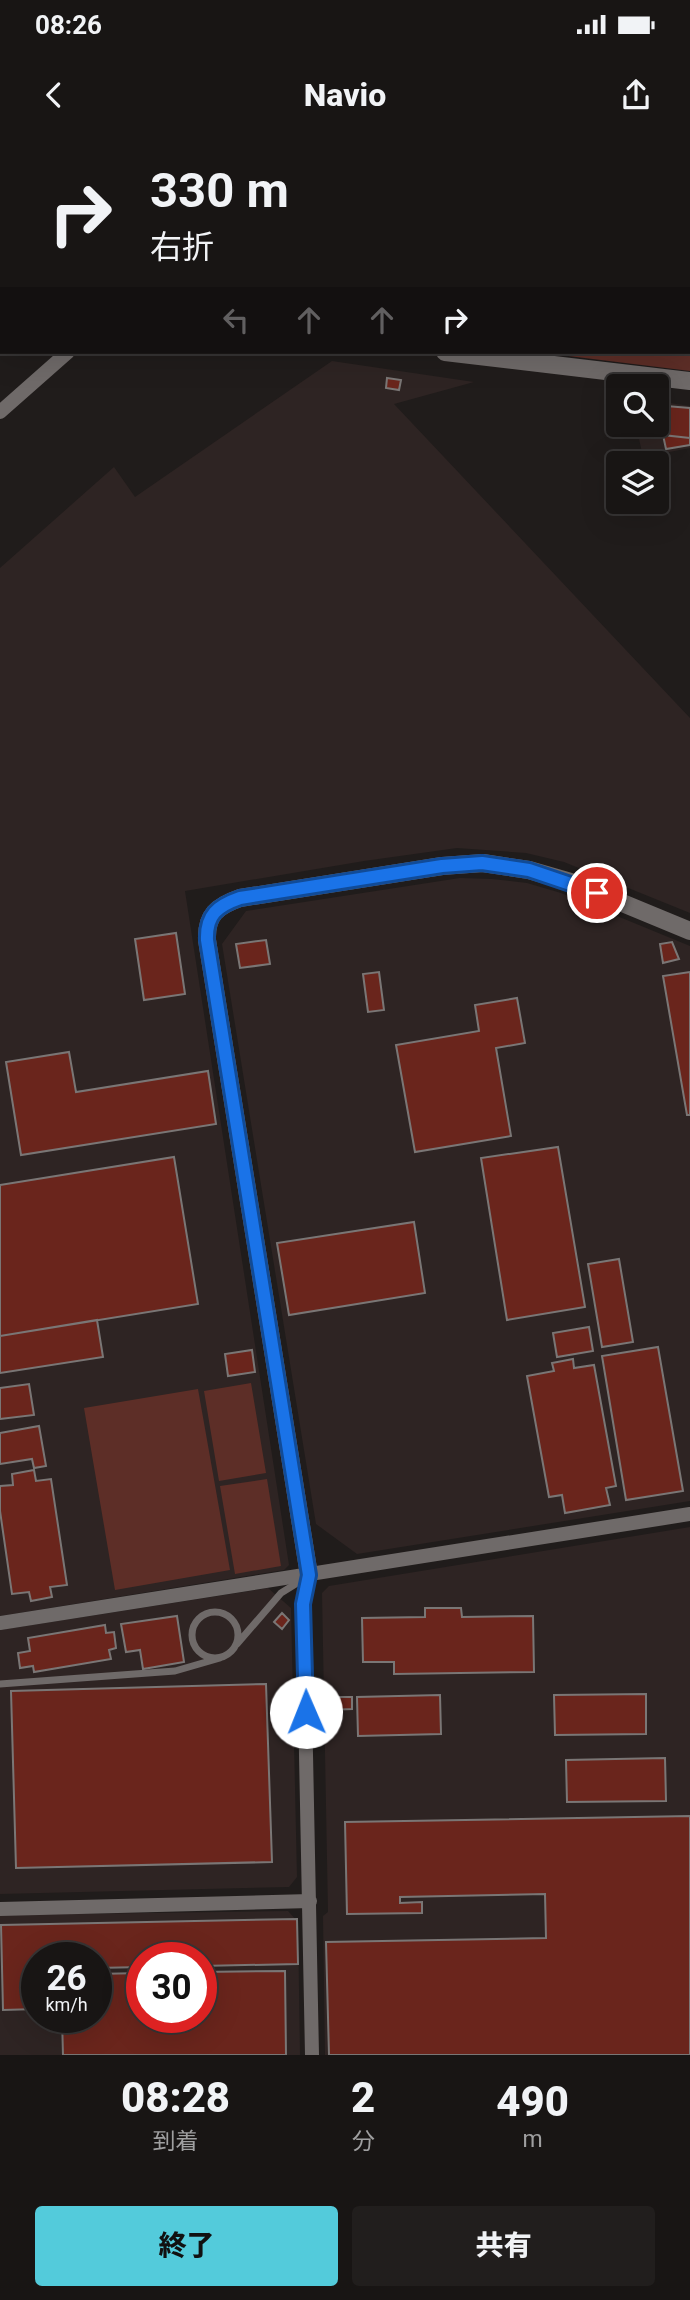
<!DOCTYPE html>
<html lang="ja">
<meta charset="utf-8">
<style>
:root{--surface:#181514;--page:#211e1d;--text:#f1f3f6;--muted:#9f9fa0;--line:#363434;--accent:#53cbdb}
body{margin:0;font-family:Roboto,"Noto Sans JP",sans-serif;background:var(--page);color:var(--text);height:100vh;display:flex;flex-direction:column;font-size:26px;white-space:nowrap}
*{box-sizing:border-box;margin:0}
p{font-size:23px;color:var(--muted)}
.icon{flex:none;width:38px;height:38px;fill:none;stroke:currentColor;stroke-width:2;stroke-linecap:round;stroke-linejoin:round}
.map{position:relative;height:1915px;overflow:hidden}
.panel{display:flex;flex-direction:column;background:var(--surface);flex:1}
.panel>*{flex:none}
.banner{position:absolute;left:0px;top:0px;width:691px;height:214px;box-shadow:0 7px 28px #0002,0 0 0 2px var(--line);background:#181514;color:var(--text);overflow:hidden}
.fabs{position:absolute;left:606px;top:234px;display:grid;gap:14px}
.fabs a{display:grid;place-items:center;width:63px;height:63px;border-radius:7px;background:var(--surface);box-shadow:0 7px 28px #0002,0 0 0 2px var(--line);font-size:35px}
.speed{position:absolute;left:21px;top:1802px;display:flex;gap:14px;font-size:35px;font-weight:700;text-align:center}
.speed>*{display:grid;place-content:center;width:91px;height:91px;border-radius:50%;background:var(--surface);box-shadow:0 7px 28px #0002,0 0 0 2px var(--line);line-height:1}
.speed small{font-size:18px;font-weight:400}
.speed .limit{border:10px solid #d22;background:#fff;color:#111}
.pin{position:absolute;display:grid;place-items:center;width:60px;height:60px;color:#fff;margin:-30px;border:4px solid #fff;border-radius:50%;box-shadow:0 2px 7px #0007}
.me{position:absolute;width:77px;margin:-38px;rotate:359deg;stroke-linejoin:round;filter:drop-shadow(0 0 5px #0008)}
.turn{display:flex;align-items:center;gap:24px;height:147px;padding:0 35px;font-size:32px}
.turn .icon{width:91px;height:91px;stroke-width:2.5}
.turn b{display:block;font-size:49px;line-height:60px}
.lanes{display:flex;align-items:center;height:66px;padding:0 35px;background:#0003;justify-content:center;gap:35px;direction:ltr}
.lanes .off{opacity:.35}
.eta{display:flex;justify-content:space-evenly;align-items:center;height:119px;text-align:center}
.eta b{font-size:42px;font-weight:800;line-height:49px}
.cta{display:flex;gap:14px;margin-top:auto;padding:14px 35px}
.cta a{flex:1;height:80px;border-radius:7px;background:var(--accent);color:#111;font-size:28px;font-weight:800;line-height:80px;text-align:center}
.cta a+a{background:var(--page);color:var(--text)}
.status{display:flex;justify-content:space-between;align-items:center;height:49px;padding:0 35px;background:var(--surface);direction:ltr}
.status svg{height:19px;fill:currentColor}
header{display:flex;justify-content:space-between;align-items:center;height:91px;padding:0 35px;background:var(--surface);font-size:32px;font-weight:800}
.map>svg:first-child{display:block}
</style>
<div class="status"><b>08:26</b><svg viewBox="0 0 49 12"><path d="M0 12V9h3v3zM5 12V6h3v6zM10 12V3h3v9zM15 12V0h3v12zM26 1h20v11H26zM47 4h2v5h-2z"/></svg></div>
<header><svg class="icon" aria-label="back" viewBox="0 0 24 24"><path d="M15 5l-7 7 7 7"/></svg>Navio<svg class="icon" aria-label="share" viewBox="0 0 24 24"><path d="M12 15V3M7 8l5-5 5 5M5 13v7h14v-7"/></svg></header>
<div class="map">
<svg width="690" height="1915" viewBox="0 0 690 1915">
<rect width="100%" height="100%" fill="#201c1b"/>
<!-- built -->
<path fill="#2e2423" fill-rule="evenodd" d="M 332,221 L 474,242 L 394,264 L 690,578 L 690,773 L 564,722 L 526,713 L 457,708 L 364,721 L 185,751 L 289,1425 L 284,1430 L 0,1476 L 0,428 L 114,327 L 135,357 Z
M 656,261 L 690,266 L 690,308 L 643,317 L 636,285 L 656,285 Z
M 460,738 L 492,739 L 527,743 L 561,753 L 690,806 L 690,1361 L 357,1414 L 316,1384 L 222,804 L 246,771 Z
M 690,1387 L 690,1915 L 325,1915 L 323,1776 L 328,1772 L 322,1453 L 329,1446 Z
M 268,1448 L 291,1468 L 297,1737 L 289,1747 L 0,1754 L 0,1490 Z
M 288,1771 L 298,1782 L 300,1915 L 0,1915 L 0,1775 ZM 37,1818 L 96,1818 L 96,1878 L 37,1878 ZM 142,1818 L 201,1818 L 201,1878 L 142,1878 Z"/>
<!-- green -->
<path fill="#5d2e27" d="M 690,211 L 690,231 L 536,212 L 690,212 Z
M 251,1243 L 266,1333 L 219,1341 L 204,1251 Z
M 198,1249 L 230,1430 L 115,1450 L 84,1268 Z
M 267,1339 L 281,1426 L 235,1434 L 220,1346 Z"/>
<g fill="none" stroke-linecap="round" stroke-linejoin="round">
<!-- stream -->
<path stroke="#13363a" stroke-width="5" d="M 77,0 L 82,2
M 503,2 L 505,0"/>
</g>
<!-- building -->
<path fill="#6a251c" stroke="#7a7675" stroke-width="2" d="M 387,238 L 401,240 L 399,250 L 386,248 Z
M 666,266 L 690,268 L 690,298 L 663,295 Z
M 663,295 L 690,298 L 690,305 L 666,309 Z
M 176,793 L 185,854 L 144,860 L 135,799 Z
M 266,800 L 270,824 L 240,828 L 236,804 Z
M 672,802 L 679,819 L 663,823 L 660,804 Z
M 379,832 L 384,870 L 368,872 L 363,834 Z
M 690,832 L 690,975 L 687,975 L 663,836 Z
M 517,858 L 525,903 L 496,908 L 511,996 L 415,1012 L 396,905 L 479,891 L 475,865 Z
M 69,912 L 76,952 L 208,931 L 216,984 L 21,1015 L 6,922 Z
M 558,1007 L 585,1167 L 507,1180 L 481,1018 Z
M 174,1017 L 198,1164 L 0,1196 L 0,1045 Z
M 414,1082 L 425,1153 L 289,1175 L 277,1103 Z
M 619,1119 L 633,1202 L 602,1207 L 588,1124 Z
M 97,1180 L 103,1217 L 0,1233 L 0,1196 Z
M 589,1187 L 593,1211 L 557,1217 L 553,1193 Z
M 658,1207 L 683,1351 L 626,1360 L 602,1216 Z
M 252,1210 L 255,1232 L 228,1236 L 225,1214 Z
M 573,1219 L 574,1228 L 594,1225 L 616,1346 L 606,1348 L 610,1365 L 565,1373 L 562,1355 L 549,1357 L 527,1236 L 554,1231 L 552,1223 Z
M 29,1244 L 34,1275 L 0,1279 L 0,1248 Z
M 39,1286 L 46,1326 L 34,1328 L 32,1319 L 0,1324 L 0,1293 Z
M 34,1330 L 36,1341 L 51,1339 L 67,1445 L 50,1447 L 52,1457 L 31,1461 L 29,1452 L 12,1454 L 0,1371 L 0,1346 L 13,1345 L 12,1334 Z
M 425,1468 L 461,1468 L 462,1477 L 533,1476 L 534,1532 L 394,1534 L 394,1522 L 363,1522 L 362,1478 L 425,1477 Z
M 282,1473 L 289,1480 L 282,1489 L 274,1482 Z
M 177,1476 L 184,1522 L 143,1529 L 140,1510 L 126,1512 L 121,1484 Z
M 105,1485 L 106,1493 L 114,1492 L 116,1508 L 109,1510 L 111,1519 L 34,1532 L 33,1526 L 20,1528 L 18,1513 L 30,1511 L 28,1498 Z
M 266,1544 L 272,1722 L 16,1728 L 11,1551 Z
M 646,1554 L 646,1594 L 555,1595 L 554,1555 Z
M 440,1555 L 441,1594 L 358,1596 L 357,1557 Z
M 328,1557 L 352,1557 L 352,1569 L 328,1570 Z
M 665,1618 L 666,1661 L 567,1662 L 566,1620 Z
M 690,1676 L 690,1915 L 329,1915 L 326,1802 L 546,1798 L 545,1754 L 400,1757 L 400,1763 L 422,1762 L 422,1773 L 347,1774 L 345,1682 Z
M 297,1779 L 298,1824 L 201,1826 L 201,1818 L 142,1818 L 142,1827 L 96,1828 L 96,1818 L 37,1818 L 37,1869 L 3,1870 L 1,1785 Z
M 285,1831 L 286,1915 L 63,1915 L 62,1878 L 96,1878 L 96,1834 L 142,1833 L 142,1878 L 201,1878 L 201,1832 Z"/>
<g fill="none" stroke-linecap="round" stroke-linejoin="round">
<!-- lane -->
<path stroke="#6f6a69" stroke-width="7" d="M 549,2 L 551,0
M192 1495a23 23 0 1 1 46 0a23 23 0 1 1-46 0Z
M 237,1504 L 281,1453 L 302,1440
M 0,1544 L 175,1531 L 220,1518"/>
<!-- street -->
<path stroke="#6f6a69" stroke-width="14" d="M 0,272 L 68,212
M 309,1435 L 303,1464 L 312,1915
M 0,1483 L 690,1374
M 0,1769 L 310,1761"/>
<!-- secondary -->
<path stroke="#6f6a69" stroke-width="18" d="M 0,121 L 2,121
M 0,164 L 2,164
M 445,212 L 690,241
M 309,1435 L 207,800 C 206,775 217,766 240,758 L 442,726 L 483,723 L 529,730 L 574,743 L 690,791"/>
</g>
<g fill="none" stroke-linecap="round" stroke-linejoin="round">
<defs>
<path id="route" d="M 306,1572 L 303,1464 L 309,1435 L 207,800 C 206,775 217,766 240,758 L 442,726 L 482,723 L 529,730 L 597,753"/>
</defs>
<!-- route casing -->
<use href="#route" stroke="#114b97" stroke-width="18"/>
<!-- route -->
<use href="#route" stroke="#1a73e8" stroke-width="12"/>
</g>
</svg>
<div class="fabs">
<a><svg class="icon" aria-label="search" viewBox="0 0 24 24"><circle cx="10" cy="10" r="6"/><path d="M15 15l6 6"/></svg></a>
<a><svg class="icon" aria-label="layers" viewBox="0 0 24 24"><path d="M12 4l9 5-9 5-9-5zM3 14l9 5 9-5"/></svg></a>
</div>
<div class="speed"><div>26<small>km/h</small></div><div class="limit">30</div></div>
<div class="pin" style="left:597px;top:753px;background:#d93025"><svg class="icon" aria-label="arrive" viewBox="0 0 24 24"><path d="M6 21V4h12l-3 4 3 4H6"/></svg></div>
<svg class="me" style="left:306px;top:1572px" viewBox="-20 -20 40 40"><circle r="19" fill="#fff"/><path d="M0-13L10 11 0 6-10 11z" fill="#1a73e8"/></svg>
<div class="banner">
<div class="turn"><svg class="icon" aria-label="right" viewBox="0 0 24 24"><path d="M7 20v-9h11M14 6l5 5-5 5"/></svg><div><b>330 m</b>右折</div></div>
<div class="lanes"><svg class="icon off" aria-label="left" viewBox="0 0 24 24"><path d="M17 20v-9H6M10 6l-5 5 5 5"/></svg><svg class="icon off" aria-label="ahead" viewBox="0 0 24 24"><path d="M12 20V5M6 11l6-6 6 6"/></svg><svg class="icon off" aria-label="ahead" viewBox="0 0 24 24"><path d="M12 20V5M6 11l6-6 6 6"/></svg><svg class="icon" aria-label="right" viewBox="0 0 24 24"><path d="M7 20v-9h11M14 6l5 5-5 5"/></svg></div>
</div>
</div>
<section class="panel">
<div class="eta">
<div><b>08:28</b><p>到着</p></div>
<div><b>2</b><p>分</p></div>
<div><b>490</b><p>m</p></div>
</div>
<div class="cta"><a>終了</a><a>共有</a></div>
</section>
